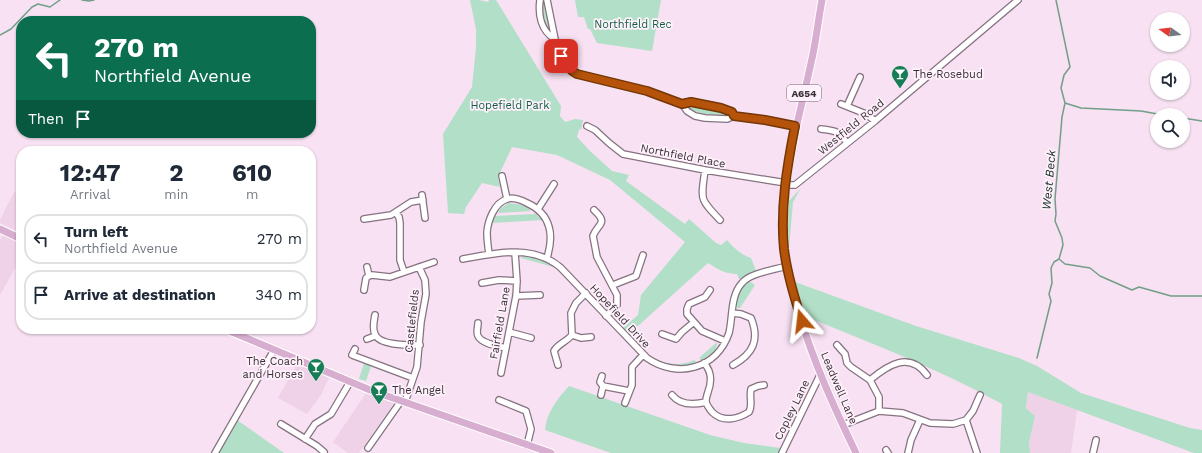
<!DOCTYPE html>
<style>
:root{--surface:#fff;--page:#f6f6f7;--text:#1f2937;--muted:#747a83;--line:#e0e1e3}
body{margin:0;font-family:"Work Sans",sans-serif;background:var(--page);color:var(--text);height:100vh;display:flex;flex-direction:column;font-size:15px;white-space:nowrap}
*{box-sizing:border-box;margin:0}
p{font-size:13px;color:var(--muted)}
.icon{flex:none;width:22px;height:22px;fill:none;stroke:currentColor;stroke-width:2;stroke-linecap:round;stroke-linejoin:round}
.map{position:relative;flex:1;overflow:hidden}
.drawer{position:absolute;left:16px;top:146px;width:300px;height:188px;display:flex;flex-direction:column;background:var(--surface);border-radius:16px;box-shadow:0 1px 3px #0004}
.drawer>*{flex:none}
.guide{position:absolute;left:16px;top:16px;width:300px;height:122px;border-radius:16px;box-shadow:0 1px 3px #0004;background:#0b6e4f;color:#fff;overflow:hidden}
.needle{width:26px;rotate:284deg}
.fabs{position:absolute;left:1150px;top:12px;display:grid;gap:8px}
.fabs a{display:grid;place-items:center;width:40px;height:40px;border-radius:50%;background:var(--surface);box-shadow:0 1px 3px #0004;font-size:20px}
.pin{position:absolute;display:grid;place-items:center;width:34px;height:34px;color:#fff;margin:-17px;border-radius:8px;box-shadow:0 2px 6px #0006}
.me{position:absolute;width:44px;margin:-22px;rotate:343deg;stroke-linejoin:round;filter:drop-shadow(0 0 3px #0008)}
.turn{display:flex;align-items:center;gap:14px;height:84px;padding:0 12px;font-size:18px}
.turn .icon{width:52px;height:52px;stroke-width:2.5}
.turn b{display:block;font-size:28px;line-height:34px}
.then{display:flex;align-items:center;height:38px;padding:0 12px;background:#0003;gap:8px;font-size:15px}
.eta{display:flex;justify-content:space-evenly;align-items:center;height:68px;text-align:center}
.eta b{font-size:24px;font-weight:700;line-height:28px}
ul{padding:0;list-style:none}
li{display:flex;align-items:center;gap:12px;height:50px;margin:0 8px 6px;padding:0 4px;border:2px solid var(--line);border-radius:16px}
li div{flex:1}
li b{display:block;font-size:15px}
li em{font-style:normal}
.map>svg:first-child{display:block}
</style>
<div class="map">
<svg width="1202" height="453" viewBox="0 0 1202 453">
<rect width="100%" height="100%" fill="#f7e1f2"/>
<!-- built -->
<path fill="#efd2e8" d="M 14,192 L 21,194 L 21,233 L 0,223 L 0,220 Z
M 3,235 L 21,242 L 21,258 L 0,295 L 0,240 Z
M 297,364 L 329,378 L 321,395 L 307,414 L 278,398 Z
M 1028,392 L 1077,410 L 1071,453 L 1030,453 L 1029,443 L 1035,416 L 1026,408 Z
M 366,393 L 394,403 L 359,453 L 348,453 L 333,442 Z"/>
<!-- green -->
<path fill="#b2dfc7" d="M 470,0 L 479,0 L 488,2 L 489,0 L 496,0 L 561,106 L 560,116 L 565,122 L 575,119 L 583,120 L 581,130 L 579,129 L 577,137 L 590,151 L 612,171 L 629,175 L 626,181 L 685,224 L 689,219 L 716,243 L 721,245 L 727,240 C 734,248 740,254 751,258 L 756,271 L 739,279 L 737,274 C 722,273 720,270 708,263 L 629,334 L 623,328 L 638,315 L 641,295 L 685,242 L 610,180 L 557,155 L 512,147 L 498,177 L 500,187 L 482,183 L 466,207 L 464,214 L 448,213 L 443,134 L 472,87 L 476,48 L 476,29 Z
M 542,0 L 545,0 L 551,33 L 545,25 L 546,24 L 543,13 Z
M 575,0 L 661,0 L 652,51 L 597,43 L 590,29 L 588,29 L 584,17 L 578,17 Z
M 687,104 C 699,105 722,107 730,116 L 721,118 C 716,114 711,115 705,114 C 699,113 691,110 686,106 Z
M 801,188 L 793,202 L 789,248 L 788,226 L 789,201 Z
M 508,203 L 523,205 L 529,209 L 530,211 L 499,213 L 499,210 Z
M 536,214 L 542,220 L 492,223 L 495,216 Z
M 528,255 L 545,260 L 557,268 L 521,258 L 523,256 Z
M 749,281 L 755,285 L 740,308 L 738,308 L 736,306 C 737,295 741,288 749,281 Z
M 795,282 L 916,326 L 1019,358 L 1037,366 L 1081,393 L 1190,428 L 1202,430 L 1202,453 L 1194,453 L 1028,392 L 1026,408 L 1035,416 L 1029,443 L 1030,453 L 1000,453 L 1002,404 C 939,369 871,343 804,316 Z
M 716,343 L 717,343 C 717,352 709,356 702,360 L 700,360 L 700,357 Z
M 644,351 C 658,363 677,368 694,360 L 696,362 C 681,373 654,364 644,351 Z
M 364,363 L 371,366 L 366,381 L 359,379 Z
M 569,386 L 710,435 L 744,443 L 781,448 L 778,453 L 611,453 L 545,430 C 547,412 557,399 569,386 Z
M 237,420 L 284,453 L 218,453 Z"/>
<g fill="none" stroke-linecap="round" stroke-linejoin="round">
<!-- stream -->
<path stroke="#739e89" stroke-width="1.5" d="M 82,0 L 89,1 L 94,0
M 0,35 L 11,29 L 32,7 L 38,4 L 50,7 L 60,0
M 1065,103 L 1081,108 L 1141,111 L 1163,115
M 1183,118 L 1202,121
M 1059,259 L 1065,264 L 1090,268 L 1100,276 L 1132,290 L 1139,287 L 1171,296 L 1202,296
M 1037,358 L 1051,301 L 1049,294 L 1052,283 L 1051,268 L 1054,262 L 1059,259 L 1063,245 L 1062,238 L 1055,221 L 1056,214 L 1055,199 L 1062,117 L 1065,103 L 1061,88 L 1064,75 L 1070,67 L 1056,0"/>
<defs>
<path id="minor" d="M 540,0 C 538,15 541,31 555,39 C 558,53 564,67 577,74 L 647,91 L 682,104 L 687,111 L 695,116 L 705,118 L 727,119 L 734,116 L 772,121 L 795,126
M 547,0 L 555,39
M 682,104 C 692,100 729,107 734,116
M 841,104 L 866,114 L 875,121
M 847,106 L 860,77
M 587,126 L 595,130 L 609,143 L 623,154 L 705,170 L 786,183
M 821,129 C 835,131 838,130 847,143
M 705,170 C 701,200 699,198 720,220
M 502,176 L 507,199
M 785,185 L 795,185 L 875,121 L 1018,0
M 422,195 L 425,218
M 538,209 L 554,184
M 594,210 C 609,224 598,223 593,236 L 597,257 L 617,295 L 617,305 L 606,316
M 396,213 L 399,217 L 400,223 L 400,260 L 404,272
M 364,219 L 391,215 L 411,202 L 423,200
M 489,254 C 488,247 487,239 487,232 C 488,221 494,203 507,199 C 513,197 522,200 527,203 C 538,208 546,216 549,227 C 552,237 550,248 547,258
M 463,259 C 496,253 532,244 560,267 L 647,358 C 677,379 717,369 729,333 C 733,317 730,296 742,283 C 750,273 774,270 787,266
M 367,267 L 369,276
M 482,283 L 499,280 L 517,281
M 613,285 L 636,276 L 643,255
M 364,290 L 366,278 L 369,276 L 372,275 L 390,277 L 434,262
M 710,290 L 705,297 L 689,304 L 687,309 L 687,314 L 702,331 L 725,341
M 516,296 L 540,295
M 732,313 L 741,314 L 751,318 C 760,340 753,354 733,365
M 375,315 C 374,321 372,329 375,334 C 379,346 409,345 420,345
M 478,323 C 478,327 476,333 478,336 C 482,344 498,346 506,348
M 509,332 L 531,338
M 662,334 L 676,339 L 682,332 L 694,322
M 572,335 L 581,338 L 591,337
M 367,339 L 375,336
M 837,345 L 845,354 L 847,363 L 851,367 L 870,380 L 879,397 L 879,411
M 355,349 L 352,355 L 413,378
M 704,363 C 712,372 712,381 708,392 C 707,395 706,398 706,401 C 706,405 710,409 712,412 C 723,423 738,419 749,412 C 753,405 749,397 751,389 L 758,386 L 764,385
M 558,365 L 554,351 C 558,344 566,342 572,335 L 571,313 L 576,303 L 586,293
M 501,373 L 516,296 L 517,281 L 515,253
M 870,380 C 888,365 909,351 927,375
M 603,386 L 629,391
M 601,395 L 603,386 L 600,382 L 602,376
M 672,395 C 680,405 694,405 706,402
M 499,400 L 526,411 L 531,429 L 527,445
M 405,402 L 417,367 L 421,322 L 426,294 L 425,280 L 419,267
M 625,403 L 632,385 L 632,367 L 643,355
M 966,420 L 977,453
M 281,424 L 317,446 L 324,452
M 843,425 L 879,411 L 903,413 L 930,423 L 953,424 L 966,420 L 973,411 L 980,395
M 305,439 L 315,424 L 331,414 L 350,382
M 368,448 L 401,401
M 886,450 L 888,453
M 215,453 L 274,350
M 782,453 L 820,375
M 908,453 L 911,440 L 920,420
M 1093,453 L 1096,440"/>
<path id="major" d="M 822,0 C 818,21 816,42 811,63 C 799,119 782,174 783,233 C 784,259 791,285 798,310 C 813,361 833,405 856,453
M 0,229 L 21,239
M 225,329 L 370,390 L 551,453"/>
</defs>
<!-- minor casing -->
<use href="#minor" stroke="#867281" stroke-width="8"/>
<!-- major casing -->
<use href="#major" stroke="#fff" stroke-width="9"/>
<!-- minor -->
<use href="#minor" stroke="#fff" stroke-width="5.5"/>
<!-- major -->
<use href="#major" stroke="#d7aecf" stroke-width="7"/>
</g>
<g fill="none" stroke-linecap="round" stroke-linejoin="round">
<defs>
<path id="route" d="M 561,56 C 565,64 569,70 577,74 L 647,91 L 682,104 L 691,102 L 721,108 L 732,112 L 734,116 L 765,120 L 795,126 C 787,166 780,208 784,249 C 787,273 794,297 802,321"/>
</defs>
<!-- route casing -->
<use href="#route" stroke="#753606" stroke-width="10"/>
<!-- route -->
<use href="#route" stroke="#b45309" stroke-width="7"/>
</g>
<!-- icons -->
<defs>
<symbol id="bar-pin" viewBox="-11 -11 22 30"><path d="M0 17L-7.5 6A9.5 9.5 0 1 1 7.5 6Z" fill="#177d56" stroke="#fff1fb"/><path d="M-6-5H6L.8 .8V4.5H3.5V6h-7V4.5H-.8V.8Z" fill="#fff"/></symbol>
</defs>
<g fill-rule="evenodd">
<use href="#bar-pin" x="890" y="64" width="20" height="27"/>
<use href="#bar-pin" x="306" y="357" width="20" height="27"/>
<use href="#bar-pin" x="369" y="380" width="20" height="27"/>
</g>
<g text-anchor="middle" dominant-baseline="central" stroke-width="3.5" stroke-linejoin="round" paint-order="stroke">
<!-- shield labels -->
<rect fill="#fff1fb" stroke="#736970" stroke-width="1" x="787" y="85" width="34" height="16" rx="3"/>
<g font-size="10" font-weight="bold" fill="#372f35">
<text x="804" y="93">A654</text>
</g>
<!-- park labels -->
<g font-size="11" fill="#105f41" stroke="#fff1fb">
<text x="633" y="24">Northfield Rec</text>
<text x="510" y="105">Hopefield Park</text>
</g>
<!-- poi labels -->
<g font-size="11" fill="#372f35" stroke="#fff1fb" text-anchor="start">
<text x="913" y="74">The Rosebud</text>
<text x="303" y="361" text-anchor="end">The Coach<tspan x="303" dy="13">and Horses</tspan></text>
<text x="392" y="390">The Angel</text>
</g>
<!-- street labels -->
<g font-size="11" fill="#372f35" stroke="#fff1fb">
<text transform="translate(851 127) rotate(-39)">Westfield Road</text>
<text transform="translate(683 156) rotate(11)">Northfield Place</text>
<text transform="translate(620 316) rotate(47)">Hopefield Drive</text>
<text transform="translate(412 321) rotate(-84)">Castlefields</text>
<text transform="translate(500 323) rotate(-80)">Fairfield Lane</text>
<text transform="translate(839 388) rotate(67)">Leadwell Lane</text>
<text transform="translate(792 410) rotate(-64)">Copley Lane</text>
</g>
<!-- water labels -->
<g font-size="12" font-style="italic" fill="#133123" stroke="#fff1fb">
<text transform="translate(1049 180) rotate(-85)">West Beck</text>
</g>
</g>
</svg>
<div class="fabs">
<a><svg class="needle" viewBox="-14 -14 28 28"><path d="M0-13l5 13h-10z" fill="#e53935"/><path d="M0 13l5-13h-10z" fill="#747a83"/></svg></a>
<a><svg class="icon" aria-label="sound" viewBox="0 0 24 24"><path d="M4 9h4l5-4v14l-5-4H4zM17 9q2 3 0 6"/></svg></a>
<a><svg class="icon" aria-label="search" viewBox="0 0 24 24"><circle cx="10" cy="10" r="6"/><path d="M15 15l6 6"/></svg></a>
</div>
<div class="pin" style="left:561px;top:56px;background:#d93025"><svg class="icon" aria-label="arrive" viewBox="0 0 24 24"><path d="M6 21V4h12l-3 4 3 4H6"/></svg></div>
<svg class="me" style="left:802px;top:321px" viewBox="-20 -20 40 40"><path d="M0-17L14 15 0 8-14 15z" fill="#b45309" stroke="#fff" stroke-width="4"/></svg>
<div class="guide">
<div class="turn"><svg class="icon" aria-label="left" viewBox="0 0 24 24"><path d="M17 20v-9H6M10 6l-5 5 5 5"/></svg><div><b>270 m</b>Northfield Avenue</div></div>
<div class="then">Then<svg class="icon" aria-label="arrive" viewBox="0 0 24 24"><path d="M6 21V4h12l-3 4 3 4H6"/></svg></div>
</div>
<section class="drawer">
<div class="eta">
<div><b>12:47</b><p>Arrival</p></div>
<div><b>2</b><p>min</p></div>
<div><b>610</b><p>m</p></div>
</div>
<ul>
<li><svg class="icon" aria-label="left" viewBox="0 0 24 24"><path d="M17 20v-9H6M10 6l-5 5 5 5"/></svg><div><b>Turn left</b><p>Northfield Avenue</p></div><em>270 m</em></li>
<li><svg class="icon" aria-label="arrive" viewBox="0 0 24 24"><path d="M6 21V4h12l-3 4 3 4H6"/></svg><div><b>Arrive at destination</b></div><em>340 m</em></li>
</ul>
</section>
</div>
